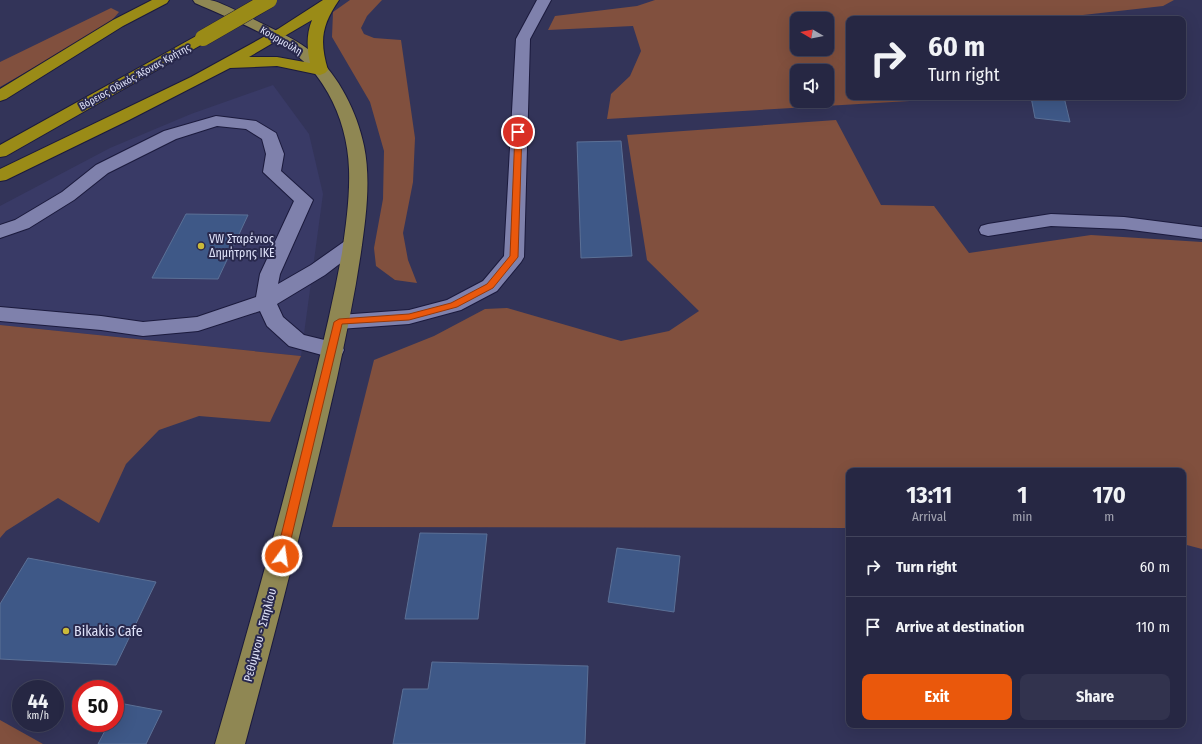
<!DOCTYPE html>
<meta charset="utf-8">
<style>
:root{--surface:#262743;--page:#32334e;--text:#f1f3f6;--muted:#a4a5b2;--line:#42445c;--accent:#ea580c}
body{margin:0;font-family:"Fira Sans Condensed",sans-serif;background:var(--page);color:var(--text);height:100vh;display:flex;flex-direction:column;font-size:15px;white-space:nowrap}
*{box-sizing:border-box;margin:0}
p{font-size:13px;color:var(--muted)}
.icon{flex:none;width:22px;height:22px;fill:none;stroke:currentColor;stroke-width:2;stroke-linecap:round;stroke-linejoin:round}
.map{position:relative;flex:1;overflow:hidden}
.sheet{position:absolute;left:846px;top:468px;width:340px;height:260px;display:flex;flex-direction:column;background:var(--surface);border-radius:8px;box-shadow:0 4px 16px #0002,0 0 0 1px var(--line)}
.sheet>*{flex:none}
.top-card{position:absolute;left:846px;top:16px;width:340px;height:84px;border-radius:8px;box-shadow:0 4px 16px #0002,0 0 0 1px var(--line);background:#262743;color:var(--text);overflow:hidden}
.needle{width:26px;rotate:280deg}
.tools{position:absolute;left:790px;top:12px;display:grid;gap:8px}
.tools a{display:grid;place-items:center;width:44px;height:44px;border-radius:8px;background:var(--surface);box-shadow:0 4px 16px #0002,0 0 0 1px var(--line);font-size:20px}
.speed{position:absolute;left:12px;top:680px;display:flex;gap:8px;font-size:20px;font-weight:700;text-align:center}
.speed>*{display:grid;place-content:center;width:52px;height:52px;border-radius:50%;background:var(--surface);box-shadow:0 4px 16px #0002,0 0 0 1px var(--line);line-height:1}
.speed small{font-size:10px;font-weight:400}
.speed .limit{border:6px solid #d22;background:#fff;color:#111}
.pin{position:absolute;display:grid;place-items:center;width:34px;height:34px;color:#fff;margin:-17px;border:2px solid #fff;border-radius:50%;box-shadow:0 1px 4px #0007}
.me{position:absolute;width:44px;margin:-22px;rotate:14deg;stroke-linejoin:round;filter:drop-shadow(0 0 3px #0008)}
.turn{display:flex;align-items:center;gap:14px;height:84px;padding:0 16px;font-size:18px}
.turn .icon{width:52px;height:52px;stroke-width:2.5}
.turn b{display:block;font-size:28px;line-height:34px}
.eta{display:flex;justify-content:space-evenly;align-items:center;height:68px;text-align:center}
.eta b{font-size:24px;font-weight:700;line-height:28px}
.action{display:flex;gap:8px;margin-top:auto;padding:8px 16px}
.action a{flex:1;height:46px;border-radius:8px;background:var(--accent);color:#fff;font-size:16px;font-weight:700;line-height:46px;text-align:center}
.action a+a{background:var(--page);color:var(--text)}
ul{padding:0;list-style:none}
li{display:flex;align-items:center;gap:12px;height:60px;padding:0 16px;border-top:1px solid var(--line)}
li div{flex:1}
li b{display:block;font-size:15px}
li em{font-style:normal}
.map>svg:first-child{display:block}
</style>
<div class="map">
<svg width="1202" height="744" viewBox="0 0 1202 744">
<rect width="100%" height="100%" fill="#333459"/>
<!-- built -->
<path fill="#393a66" d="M 273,85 L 309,134 L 323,194 L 301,356 L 0,325 L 0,206 L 110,148 L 191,114 Z"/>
<!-- green -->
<path fill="#81503e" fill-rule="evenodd" d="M 350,0 L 382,0 L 367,16 L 361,28 L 364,34 L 374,38 L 401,40 L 415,138 L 413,182 L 403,233 L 408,260 L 417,283 L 395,280 L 376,266 L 374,248 L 383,199 L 384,151 L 370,102 L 332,37 L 333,12 Z
M 655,0 L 1174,0 L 1163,6 L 1074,16 L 1072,19 L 849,19 L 849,97 L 977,97 L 607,119 L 611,94 L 630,76 L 641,51 L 633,26 L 548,30 L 555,16 L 637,6 ZM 797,19 L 827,19 L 827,49 L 797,49 ZM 797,71 L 827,71 L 827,101 L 797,101 Z
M 111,8 L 119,12 L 108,25 L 0,87 L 0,62 Z
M 836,120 L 881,205 L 934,206 L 969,253 L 1091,235 L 1202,242 L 1202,549 L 1183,544 L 1183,471 L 849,471 L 849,528 L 332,527 L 374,360 L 434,336 L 485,309 L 507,308 L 621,341 L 669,331 L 699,311 L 647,260 L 627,135 Z
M 0,325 L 301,356 L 270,422 L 199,416 L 159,430 L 126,464 L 99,523 L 58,498 L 6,531 L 0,538 Z
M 0,720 L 43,744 L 0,744 Z"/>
<!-- building -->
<path fill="#3e5887" stroke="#5b7096" d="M 1031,97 L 1064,97 L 1070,122 L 1035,118 Z
M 621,141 L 632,256 L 581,258 L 577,142 Z
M 186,214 L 248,215 L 218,279 L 152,278 Z
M 420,533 L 487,534 L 478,619 L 405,619 Z
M 617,548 L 680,556 L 674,612 L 608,602 Z
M 28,558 L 156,582 L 116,665 L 0,659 L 0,604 Z
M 432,662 L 588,666 L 585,744 L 393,744 L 403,689 L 428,689 Z
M 119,703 L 162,711 L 146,744 L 98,744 L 109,723 L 115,723 L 115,711 Z"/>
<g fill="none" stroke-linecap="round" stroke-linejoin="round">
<defs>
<path id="minor" d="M 537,0 L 551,0 L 530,39 L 524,257 L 521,262 L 497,291 L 461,310 L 409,324 L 339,329 L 332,327 L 329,322 L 332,317 L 339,315 L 409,310 L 447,300 L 483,281 L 504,256 L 516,39 Z
M 216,116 L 256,121 L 276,133 L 284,154 L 281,171 L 313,200 L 280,274 L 278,284 L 311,265 L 345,241 L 352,239 L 359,241 L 362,245 L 359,249 L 325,275 L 277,304 L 283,317 L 304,335 L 341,344 L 344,350 L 341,356 L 333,358 L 289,346 L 267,326 L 260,311 L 198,331 L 143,336 L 101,330 L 0,321 L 0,307 L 101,316 L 143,322 L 197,317 L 256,297 L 260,274 L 294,201 L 263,172 L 266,154 L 262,139 L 246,129 L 217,126 L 176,139 L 108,173 L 74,200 L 29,228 L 0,238 L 0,225 L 15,220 L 62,192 L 96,165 L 164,131 Z
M 1051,214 L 1124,217 L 1202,227 L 1202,239 L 1124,229 L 1051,226 L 988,236 L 981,234 L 979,230 L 981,226 L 988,224 Z"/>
<path id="major" d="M 193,0 C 199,0 205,0 210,0 C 222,2 252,19 265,25 C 281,33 299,41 313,53 C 339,76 357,112 364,146 C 371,180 366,217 361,252 C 355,294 346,336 337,378 C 309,501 278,623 245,744 L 215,744 C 250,624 283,505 313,384 C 324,340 334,297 342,253 C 346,225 350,197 349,169 C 348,142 341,116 328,93 C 321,81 313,69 302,60 C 277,37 227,17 195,3 Z"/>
<path id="highway" d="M 152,0 L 169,0 L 167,3 L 123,26 L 6,99 L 0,101 L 0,89 L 113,20 Z
M 323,0 L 339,0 C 322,25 319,40 328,70 L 325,73 L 320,75 L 277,66 L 230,68 L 129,120 L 6,180 L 0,181 L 0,169 L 191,77 L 278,29 ZM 312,20 C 306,35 307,48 310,63 L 277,57 L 249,57 Z
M 203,34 L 208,35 L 210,38 L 208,41 L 6,156 L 0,157 L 0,145 L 198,35 Z"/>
</defs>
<!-- minor casing -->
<use href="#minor" stroke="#1b1a3d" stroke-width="2"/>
<!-- major casing -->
<use href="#major" stroke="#1b1a3d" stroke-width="2"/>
<!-- highway casing -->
<use href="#highway" stroke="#1b1a3d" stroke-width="2"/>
<!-- minor -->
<use href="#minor" fill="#7f81ac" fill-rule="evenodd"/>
<!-- major -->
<use href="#major" fill="#8f8753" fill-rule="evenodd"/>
<!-- highway -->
<use href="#highway" fill="#9a8b17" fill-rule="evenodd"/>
<defs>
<path id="highway-bridge" d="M 203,38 L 269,0"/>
</defs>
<!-- highway-bridge casing -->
<use href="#highway-bridge" stroke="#1b1a3d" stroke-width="17" stroke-linecap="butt"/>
<!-- highway-bridge -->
<use href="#highway-bridge" stroke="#9a8b17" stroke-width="16"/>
</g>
<!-- route -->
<path fill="#ea580c" stroke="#983908" d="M 518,130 L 522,132 L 518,257 L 493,288 L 457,307 L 409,320 L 342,324 L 287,556 L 285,559 L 282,561 L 278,559 L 276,556 L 334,322 L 339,319 L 409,314 L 451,303 L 487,284 L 510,256 L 515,132 Z"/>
<!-- markers -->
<g fill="#cbba39" stroke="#29294d" stroke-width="1.5">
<circle cx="201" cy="246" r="4"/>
<circle cx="66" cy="631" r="4"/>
</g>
<g text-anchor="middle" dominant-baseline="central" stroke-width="4" stroke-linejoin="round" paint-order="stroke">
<!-- far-street labels -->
<g font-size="10" fill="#e0e3fa" stroke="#29294d">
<text transform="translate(281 41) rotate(30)">Κουρμούλη</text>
<text transform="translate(135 77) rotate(-29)">Βόρειος Οδικός Άξονας Κρήτης</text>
</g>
<!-- poi labels -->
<g font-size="12" fill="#e0e3fa" stroke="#29294d" text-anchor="start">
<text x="209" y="239">VW Σταρένιος<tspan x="209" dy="14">Δημήτρης ΙΚΕ</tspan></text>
</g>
<!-- street labels -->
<g font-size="12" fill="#e0e3fa" stroke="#29294d">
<text transform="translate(260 635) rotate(-75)">Ρεθύμνου - Σπηλίου</text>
</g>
<!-- near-poi labels -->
<g font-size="14" fill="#e0e3fa" stroke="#29294d" text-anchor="start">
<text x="74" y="631">Bikakis Cafe</text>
</g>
</g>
</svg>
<div class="tools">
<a><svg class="needle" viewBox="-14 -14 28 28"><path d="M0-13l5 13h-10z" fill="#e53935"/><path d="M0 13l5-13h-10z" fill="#a4a5b2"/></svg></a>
<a><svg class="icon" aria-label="sound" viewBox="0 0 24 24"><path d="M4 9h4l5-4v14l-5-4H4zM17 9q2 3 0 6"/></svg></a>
</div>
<div class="speed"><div>44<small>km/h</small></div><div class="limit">50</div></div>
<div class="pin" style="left:518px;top:132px;background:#d93025"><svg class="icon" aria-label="arrive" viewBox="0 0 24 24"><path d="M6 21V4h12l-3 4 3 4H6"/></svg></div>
<svg class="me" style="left:282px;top:556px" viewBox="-20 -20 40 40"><circle r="17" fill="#ea580c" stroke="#fff" stroke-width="3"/><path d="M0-11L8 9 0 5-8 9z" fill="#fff"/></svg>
<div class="top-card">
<div class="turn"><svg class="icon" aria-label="right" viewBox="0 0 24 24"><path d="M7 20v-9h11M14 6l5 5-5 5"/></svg><div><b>60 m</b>Turn right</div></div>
</div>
<section class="sheet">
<div class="eta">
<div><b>13:11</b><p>Arrival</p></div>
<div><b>1</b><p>min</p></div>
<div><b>170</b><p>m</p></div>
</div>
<ul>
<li><svg class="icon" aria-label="right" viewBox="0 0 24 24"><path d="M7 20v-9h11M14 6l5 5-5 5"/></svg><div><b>Turn right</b></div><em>60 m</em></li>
<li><svg class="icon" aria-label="arrive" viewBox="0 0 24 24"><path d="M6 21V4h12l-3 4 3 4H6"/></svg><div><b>Arrive at destination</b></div><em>110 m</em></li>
</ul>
<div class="action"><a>Exit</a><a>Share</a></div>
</section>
</div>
